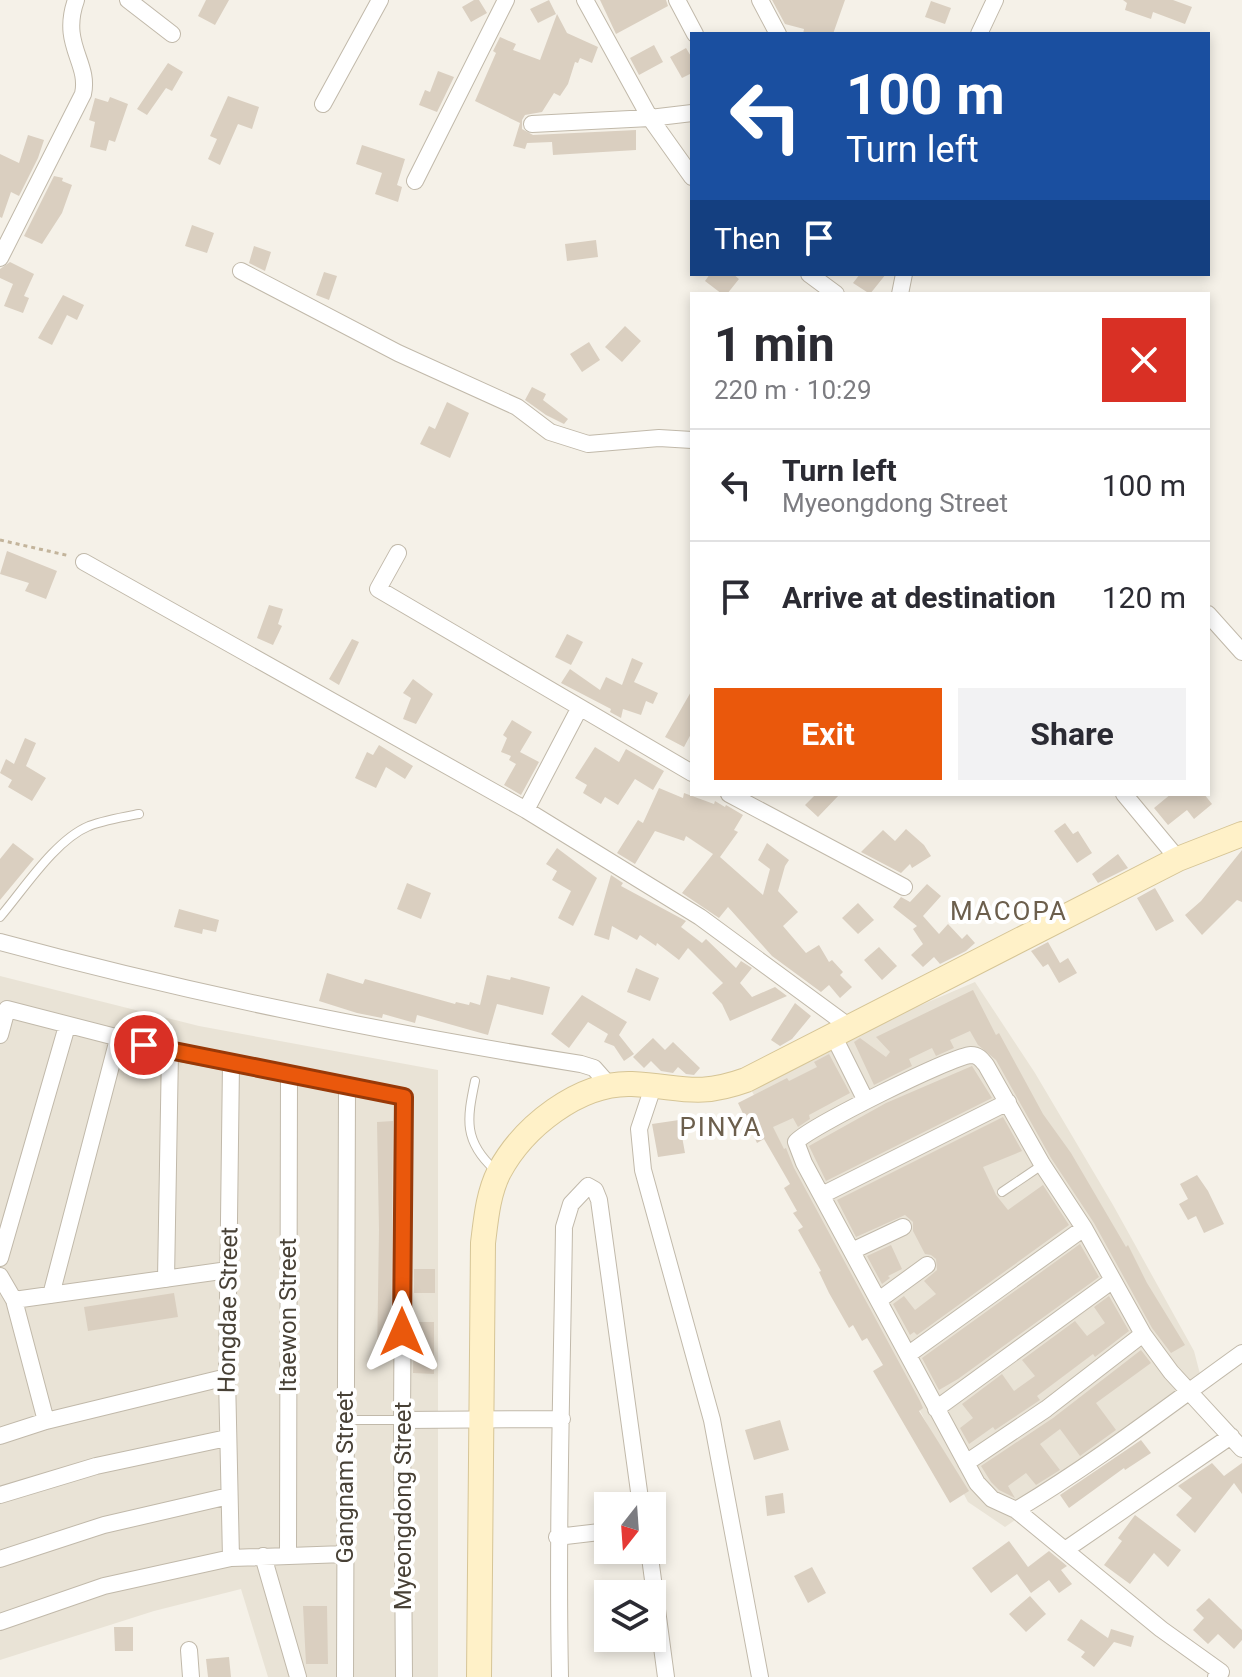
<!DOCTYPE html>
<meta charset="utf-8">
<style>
:root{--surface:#fff;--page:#f2f2f3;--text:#2b2b33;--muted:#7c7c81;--line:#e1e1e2;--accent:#ea580c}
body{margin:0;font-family:Roboto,sans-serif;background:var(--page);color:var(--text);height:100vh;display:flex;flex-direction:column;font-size:30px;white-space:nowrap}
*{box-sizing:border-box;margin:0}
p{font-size:26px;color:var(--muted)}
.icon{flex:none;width:44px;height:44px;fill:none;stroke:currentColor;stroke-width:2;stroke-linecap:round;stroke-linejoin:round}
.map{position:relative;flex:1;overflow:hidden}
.details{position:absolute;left:690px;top:292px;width:520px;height:504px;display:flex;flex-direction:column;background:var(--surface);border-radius:0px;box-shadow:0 4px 12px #0003}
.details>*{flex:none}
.top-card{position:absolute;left:690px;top:32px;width:520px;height:244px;border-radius:0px;box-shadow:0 4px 12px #0003;background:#1a4fa0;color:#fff;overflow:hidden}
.needle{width:52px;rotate:197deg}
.controls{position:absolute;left:594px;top:1492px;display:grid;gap:16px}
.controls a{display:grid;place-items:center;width:72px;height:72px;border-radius:0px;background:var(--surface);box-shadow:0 4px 12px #0003;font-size:40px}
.pin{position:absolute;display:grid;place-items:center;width:68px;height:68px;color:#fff;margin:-34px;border:4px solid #fff;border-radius:50%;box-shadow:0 2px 8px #0007}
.me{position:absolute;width:88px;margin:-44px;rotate:0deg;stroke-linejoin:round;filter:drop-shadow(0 0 6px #0008)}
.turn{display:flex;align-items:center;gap:28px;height:168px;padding:0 24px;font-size:36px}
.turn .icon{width:104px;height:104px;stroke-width:2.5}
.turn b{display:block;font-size:56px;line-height:68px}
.then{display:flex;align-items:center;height:76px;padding:0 24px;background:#0003;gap:16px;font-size:30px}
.round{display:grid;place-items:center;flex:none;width:84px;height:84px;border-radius:0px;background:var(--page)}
.overview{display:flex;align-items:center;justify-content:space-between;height:136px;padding:0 24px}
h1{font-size:48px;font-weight:700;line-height:60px}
.cta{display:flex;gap:16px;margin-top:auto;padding:16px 24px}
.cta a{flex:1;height:92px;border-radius:0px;background:var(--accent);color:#fff;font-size:32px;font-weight:700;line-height:92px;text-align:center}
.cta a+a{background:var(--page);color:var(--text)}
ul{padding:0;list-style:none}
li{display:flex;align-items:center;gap:24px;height:112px;padding:0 24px;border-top:2px solid var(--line)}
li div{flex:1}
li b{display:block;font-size:30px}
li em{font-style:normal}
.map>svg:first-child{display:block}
</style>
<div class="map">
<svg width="1242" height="1677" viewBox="0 0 1242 1677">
<rect width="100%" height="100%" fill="#f5f1e8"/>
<!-- residential -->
<path fill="#e9e3d6" d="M 0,976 L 199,1026 L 438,1070 L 438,1677 L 268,1677 L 241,1589 L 154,1611 L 0,1660 Z
M 975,982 L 1035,1073 L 1113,1205 L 1194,1351 L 1200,1374 L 1175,1410 L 1005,1527 L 968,1502 L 746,1080 Z"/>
<!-- building -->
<path fill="#dacfc0" d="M 206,0 L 229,0 L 215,25 L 198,16 Z
M 474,0 L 479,0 L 487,13 L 471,22 L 462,7 Z
M 549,0 L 556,14 L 538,23 L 530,9 Z
M 600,0 L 666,0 L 668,6 L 616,34 Z
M 772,0 L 845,0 L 833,34 L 803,34 L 804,29 L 785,24 Z
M 1123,0 L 1173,0 L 1192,7 L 1185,24 L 1153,12 L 1151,19 L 1125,10 L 1127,3 Z
M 931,1 L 951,8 L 945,24 L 925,17 Z
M 557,14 L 567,33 L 598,47 L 592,63 L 580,58 L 578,63 L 575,62 L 568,84 L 560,96 L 554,93 L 542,112 L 525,115 L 522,120 L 522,129 L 533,135 L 636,130 L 636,150 L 553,155 L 552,142 L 527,143 L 525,149 L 513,146 L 520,123 L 475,101 L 496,53 L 493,51 L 500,37 L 516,44 L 513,50 L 540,60 Z
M 654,45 L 663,62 L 639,75 L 630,58 Z
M 686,48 L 692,58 L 692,73 L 682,78 L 670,57 Z
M 168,63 L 183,72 L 172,91 L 166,88 L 147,115 L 137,109 Z
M 438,71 L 454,77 L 437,112 L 419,105 L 425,90 L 430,92 Z
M 228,96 L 259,107 L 252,129 L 238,124 L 220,165 L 208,159 L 217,139 L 210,136 Z
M 110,97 L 128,104 L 115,142 L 109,140 L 106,151 L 90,147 L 95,122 L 89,120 L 95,98 L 108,102 Z
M 28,135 L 44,140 L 38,158 L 19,196 L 11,192 L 2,218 L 0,217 L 0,154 L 19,163 Z
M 362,145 L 405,159 L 397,185 L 402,187 L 398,202 L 375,194 L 382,173 L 356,164 Z
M 54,176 L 63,178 L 62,181 L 72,185 L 62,213 L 42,244 L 24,236 Z
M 192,225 L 214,233 L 207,253 L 185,246 Z
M 596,240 L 598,257 L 567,261 L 565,244 Z
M 254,246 L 271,252 L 265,271 L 249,263 Z
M 10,262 L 34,274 L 24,296 L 29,298 L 23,313 L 4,306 L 13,284 L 0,278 L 0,269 Z
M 324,272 L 337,276 L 329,300 L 316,295 Z
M 710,274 L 733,274 L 739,279 L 727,294 L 722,294 L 705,281 Z
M 860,274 L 886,274 L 870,294 L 853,283 Z
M 63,295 L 84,305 L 77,320 L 67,315 L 52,345 L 38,338 Z
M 625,326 L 641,341 L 622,362 L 605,347 Z
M 589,342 L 600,360 L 582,372 L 570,354 Z
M 532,387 L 546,394 L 543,400 L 568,419 L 564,424 L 546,415 L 525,400 Z
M 447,402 L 469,413 L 450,458 L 420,444 L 429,426 L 435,429 Z
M 7,551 L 57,571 L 46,599 L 25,591 L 29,583 L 0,574 Z
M 269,605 L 283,609 L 278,624 L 282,626 L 273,645 L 257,638 Z
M 567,634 L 583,642 L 571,665 L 555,657 Z
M 352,639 L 359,642 L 339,685 L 329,679 Z
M 632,658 L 643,663 L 634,682 L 658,693 L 653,704 L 646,701 L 641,715 L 623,709 L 621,718 L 610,712 L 611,709 L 561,683 L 570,669 L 600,690 L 606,677 L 622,685 Z
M 413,679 L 433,694 L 416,724 L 403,719 L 411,698 L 403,693 Z
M 692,690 L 692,732 L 684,747 L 665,737 Z
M 512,720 L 532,732 L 520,752 L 539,762 L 521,795 L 504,785 L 516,764 L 509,760 L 511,756 L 501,752 L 507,738 L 503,735 Z
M 25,738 L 36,743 L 26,766 L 46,778 L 32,801 L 8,787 L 12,780 L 0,773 L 6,759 L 14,764 Z
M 379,745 L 413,766 L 405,779 L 386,767 L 376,788 L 355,778 L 367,752 L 373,755 Z
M 595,747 L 619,762 L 626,749 L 664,771 L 653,790 L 635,779 L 618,805 L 605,797 L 601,804 L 583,793 L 587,785 L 575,778 Z
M 659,788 L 683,798 L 684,793 L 714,804 L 715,801 L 725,807 L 726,805 L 743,815 L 734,830 L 738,832 L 720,857 L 763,895 L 770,869 L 758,860 L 767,843 L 789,860 L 785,866 L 778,891 L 798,912 L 783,926 L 806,953 L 819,945 L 829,962 L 832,960 L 843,972 L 840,975 L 852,987 L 840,998 L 829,985 L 821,992 L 772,956 L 728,907 L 719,918 L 682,893 L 713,854 L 686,836 L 684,841 L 655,831 L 635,864 L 617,853 L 638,820 L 643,823 Z
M 816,794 L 840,794 L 818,817 L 805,805 Z
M 1171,794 L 1204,794 L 1212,804 L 1194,819 L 1187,810 L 1168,825 L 1154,808 Z
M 1065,823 L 1073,834 L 1078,831 L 1092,853 L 1077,863 L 1054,831 Z
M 906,829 L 924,845 L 931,856 L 912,868 L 910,864 L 901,873 L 861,852 L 883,830 L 895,841 Z
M 13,843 L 34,859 L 0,900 L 0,859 Z
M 557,848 L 597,878 L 573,926 L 558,918 L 571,891 L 552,880 L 557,871 L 546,864 Z
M 1242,850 L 1242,902 L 1237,900 L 1202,935 L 1185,915 L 1201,901 Z
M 1118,854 L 1128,868 L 1098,883 L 1092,874 Z
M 611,875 L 623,883 L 621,886 L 686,921 L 681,927 L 702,943 L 706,939 L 736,968 L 741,961 L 752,968 L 740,983 L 752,997 L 775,987 L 787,996 L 730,1021 L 722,1004 L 712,993 L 723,983 L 688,948 L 679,960 L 657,943 L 656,946 L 640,935 L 637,940 L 612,926 L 609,940 L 594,935 Z
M 407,883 L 431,893 L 421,919 L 397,909 Z
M 927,884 L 941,896 L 923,916 L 939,934 L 948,924 L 962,939 L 967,934 L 975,943 L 966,951 L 940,964 L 934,957 L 923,967 L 911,955 L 923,944 L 913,929 L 917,926 L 893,907 L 901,897 L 910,902 Z
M 1155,888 L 1174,921 L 1156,931 L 1137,898 Z
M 858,903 L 874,920 L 858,934 L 842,918 Z
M 179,909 L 219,920 L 216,932 L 203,929 L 202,934 L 174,927 Z
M 1048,942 L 1060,963 L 1068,958 L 1077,973 L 1059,983 L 1048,964 L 1043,967 L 1031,951 Z
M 879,947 L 897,966 L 882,980 L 864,960 Z
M 636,968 L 659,978 L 650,1001 L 627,992 Z
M 327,973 L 363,984 L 365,979 L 455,1004 L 456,1002 L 469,1005 L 470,1002 L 480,1005 L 487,975 L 510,980 L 511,977 L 550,987 L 543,1015 L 497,1004 L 488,1035 L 417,1015 L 415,1023 L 383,1014 L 382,1018 L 357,1013 L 319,1001 Z
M 973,990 L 996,1035 L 999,1033 L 1043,1114 L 1071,1153 L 1126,1247 L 1128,1245 L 1147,1283 L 1185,1345 L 1171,1353 L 1152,1328 L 1094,1223 L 1051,1158 L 996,1060 L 978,1045 L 970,1031 L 950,1040 L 954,1048 L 936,1056 L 932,1048 L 909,1059 L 912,1066 L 874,1085 L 854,1042 L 860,1038 L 886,1057 L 890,1052 L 876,1037 Z
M 582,995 L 627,1022 L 619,1035 L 634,1054 L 624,1061 L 614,1046 L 604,1042 L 608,1034 L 588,1022 L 569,1048 L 551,1034 Z
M 795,1003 L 811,1016 L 792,1039 L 780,1046 L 771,1040 Z
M 653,1038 L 665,1050 L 673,1042 L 700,1068 L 694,1075 L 686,1074 L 678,1067 L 673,1073 L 661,1071 L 651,1061 L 644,1068 L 633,1057 Z
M 829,1054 L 850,1093 L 809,1115 L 810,1119 L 798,1127 L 793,1118 L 773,1127 L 784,1149 L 786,1148 L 794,1168 L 920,1401 L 923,1408 L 919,1411 L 969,1491 L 950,1503 L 873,1371 L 883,1365 L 867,1338 L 862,1341 L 853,1325 L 849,1328 L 829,1293 L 819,1272 L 821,1271 L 798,1230 L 803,1227 L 793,1213 L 797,1211 L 784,1188 L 790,1184 L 764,1139 L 757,1143 L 738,1103 L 787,1078 L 789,1081 L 817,1067 L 814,1062 Z
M 972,1066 L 992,1098 L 826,1181 L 809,1146 L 886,1103 Z
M 1003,1117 L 1022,1151 L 983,1167 L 996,1195 L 1008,1210 L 1043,1185 L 1069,1225 L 917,1335 L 914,1332 L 910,1335 L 893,1304 L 904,1296 L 915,1310 L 936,1294 L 924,1281 L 937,1270 L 936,1259 L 931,1255 L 925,1254 L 913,1231 L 913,1222 L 905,1215 L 856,1237 L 837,1200 Z
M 679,1120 L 685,1153 L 658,1157 L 652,1124 Z
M 393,1121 L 391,1360 L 377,1360 L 379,1230 L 377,1122 Z
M 1197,1175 L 1208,1191 L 1224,1224 L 1204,1233 L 1196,1216 L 1188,1220 L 1179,1204 L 1188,1199 L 1180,1184 Z
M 1080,1244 L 1099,1277 L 958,1379 L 939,1390 L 922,1358 Z
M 891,1245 L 902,1269 L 888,1276 L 890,1278 L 882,1284 L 867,1256 Z
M 414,1269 L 435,1269 L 435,1293 L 414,1293 Z
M 174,1293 L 178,1317 L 88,1331 L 84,1307 Z
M 1109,1296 L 1129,1331 L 1095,1357 L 1093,1354 L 1037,1396 L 1040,1400 L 995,1430 L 993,1427 L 969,1444 L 960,1428 L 973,1418 L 962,1404 L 1002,1374 L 1014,1391 L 1035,1376 L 1022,1360 L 1075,1321 L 1087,1336 L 1105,1323 L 1094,1307 Z
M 414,1322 L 434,1322 L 434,1374 L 413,1373 Z
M 1141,1350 L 1151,1363 L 1096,1403 L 1116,1430 L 1080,1456 L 1060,1429 L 1040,1444 L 1060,1470 L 1036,1485 L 1026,1473 L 1008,1486 L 1015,1498 L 999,1490 L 991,1482 L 981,1466 L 1053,1418 Z
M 780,1420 L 789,1450 L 754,1460 L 745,1430 Z
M 1141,1440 L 1151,1453 L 1125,1470 L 1124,1468 L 1069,1508 L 1060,1495 Z
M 1212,1463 L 1224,1476 L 1242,1463 L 1242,1494 L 1234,1483 L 1195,1533 L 1176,1515 L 1192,1498 L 1178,1486 Z
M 783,1493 L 785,1513 L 767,1516 L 765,1496 Z
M 1135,1515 L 1181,1550 L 1168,1567 L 1154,1553 L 1130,1584 L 1104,1565 L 1122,1541 L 1118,1538 Z
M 1009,1541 L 1028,1567 L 1049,1551 L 1067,1566 L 1061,1570 L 1072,1584 L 1059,1593 L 1049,1580 L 1031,1593 L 1017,1574 L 991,1593 L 972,1568 Z
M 812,1567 L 826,1593 L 808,1603 L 794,1576 Z
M 1030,1596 L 1046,1614 L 1026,1632 L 1009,1614 Z
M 1209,1598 L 1242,1630 L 1242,1640 L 1234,1649 L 1218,1634 L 1208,1644 L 1193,1630 L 1204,1618 L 1196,1610 Z
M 303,1606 L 327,1606 L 328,1664 L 306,1664 Z
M 1081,1619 L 1108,1638 L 1111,1629 L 1134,1636 L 1131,1647 L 1114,1642 L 1094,1667 L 1081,1657 L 1085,1652 L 1067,1640 Z
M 114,1627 L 133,1627 L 133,1651 L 115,1651 Z
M 229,1657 L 231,1677 L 208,1677 L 206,1659 Z"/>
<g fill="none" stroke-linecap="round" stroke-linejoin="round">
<defs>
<path id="lane" d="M 0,917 C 24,889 55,840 89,826 C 105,820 123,817 139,814
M 475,1081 C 467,1119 463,1141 495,1170
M 1002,1192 L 1042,1165
M 347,1420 L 402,1420"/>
<path id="street" d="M 128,0 L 172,34
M 585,0 L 650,118 L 692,177
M 677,0 L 695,34
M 760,0 L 778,34
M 979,34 L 995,0
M 323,104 L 380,0
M 532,124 L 650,118 L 692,113
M 415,181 L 506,0
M 0,258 L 83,94 C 90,62 60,45 76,0
M 241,271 L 398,353 L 517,407 L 550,432 L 588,444 L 659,438 L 692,440
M 809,274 L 836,294
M 900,294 L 904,274
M 398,553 L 378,589 L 692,773
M 84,562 L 526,810 L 700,917 L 851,1028
M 1208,614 L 1242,652
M 729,794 L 904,887
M 1124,794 L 1178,859
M 526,810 L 579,709
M 0,942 C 191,994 386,1033 581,1064 L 594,1068 L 609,1085
M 0,1035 L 7,1009 L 170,1051 L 404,1097 L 402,1420 L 404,1677
M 834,1037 L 866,1101
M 231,1063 L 227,1377 L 231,1558
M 653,1087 L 639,1129 L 643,1170 L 712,1420 L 760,1677
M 822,1195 L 1008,1102
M 852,1251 L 903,1227
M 0,1258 L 67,1026
M 0,1276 L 14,1300 L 46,1421
M 166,1279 L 170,1051
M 51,1295 L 118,1039
M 14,1300 L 228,1270
M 879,1300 L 927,1265
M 1242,1353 C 1168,1406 1095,1463 1016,1510 L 992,1499 L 977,1483 L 804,1163 L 796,1142 C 809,1127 952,1056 971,1055 C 978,1055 981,1059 986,1065 L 1042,1164 L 1084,1228 L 1143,1334 L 1171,1372 L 1242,1449
M 909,1354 L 1084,1228
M 936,1409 L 1113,1280
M 402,1420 L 562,1419
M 0,1436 L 46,1421 L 227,1377
M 966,1463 L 1046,1409 L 1143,1334
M 0,1495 L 96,1466 L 227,1438
M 1016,1510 L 1161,1629 L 1221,1672 L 1216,1677
M 557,1537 L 608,1531
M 649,1550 L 666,1677
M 1065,1550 L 1231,1436
M 288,1555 L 289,1074
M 263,1556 L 298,1677
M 0,1559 L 104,1525 L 229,1496
M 0,1622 L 104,1586 L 231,1558 L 345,1554
M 189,1650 L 191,1677
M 345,1677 L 347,1085
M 560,1677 C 557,1527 562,1377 564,1227 L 571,1204 L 588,1186 L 595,1190 L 599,1200 L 641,1506"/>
<path id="secondary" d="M 479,1677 L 483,1243 C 486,1219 488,1194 499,1172 C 523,1127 579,1082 632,1084 C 680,1086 696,1098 746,1080 L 1178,859 L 1242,834"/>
</defs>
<!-- lane casing -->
<use href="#lane" stroke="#c1b9aa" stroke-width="10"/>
<!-- street casing -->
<use href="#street" stroke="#c1b9aa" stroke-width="18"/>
<!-- secondary casing -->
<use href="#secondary" stroke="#d6c596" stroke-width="26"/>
<!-- path -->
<path stroke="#c3b49b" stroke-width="3" stroke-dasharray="4 4" stroke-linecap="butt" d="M 0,540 L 70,556"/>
<!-- lane -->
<use href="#lane" stroke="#fff" stroke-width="8"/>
<!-- street -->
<use href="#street" stroke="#fff" stroke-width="16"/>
<!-- secondary -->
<use href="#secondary" stroke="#fff1c8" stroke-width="24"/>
</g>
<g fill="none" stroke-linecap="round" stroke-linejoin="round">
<defs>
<path id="route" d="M 144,1045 L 404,1097 L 402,1332"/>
</defs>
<!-- route casing -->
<use href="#route" stroke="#983908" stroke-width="20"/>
<!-- route -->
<use href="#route" stroke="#ea580c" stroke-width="14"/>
</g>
<g text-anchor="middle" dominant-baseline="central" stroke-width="8" stroke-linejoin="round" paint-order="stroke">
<!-- street labels -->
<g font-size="24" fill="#484136" stroke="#fff">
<text transform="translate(228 1310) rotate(-89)">Hongdae Street</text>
<text transform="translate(288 1315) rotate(-90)">Itaewon Street</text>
<text transform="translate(345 1477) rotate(-90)">Gangnam Street</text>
<text transform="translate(403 1506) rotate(-90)">Myeongdong Street</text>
</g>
<!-- neighbourhood labels -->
<g font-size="26" letter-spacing="2" fill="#6c5f4d" stroke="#fff">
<text x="1009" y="911">MACOPA</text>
<text x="721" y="1127">PINYA</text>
</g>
</g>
</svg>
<div class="controls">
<a><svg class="needle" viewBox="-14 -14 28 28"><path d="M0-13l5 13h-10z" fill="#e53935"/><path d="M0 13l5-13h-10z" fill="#7c7c81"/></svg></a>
<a><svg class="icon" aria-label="layers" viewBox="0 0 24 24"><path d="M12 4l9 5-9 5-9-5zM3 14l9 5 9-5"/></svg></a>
</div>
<div class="pin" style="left:144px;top:1045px;background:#d93025"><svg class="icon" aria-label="arrive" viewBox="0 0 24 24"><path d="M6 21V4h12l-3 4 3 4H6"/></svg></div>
<svg class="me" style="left:402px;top:1332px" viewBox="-20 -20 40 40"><path d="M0-17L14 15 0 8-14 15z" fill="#ea580c" stroke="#fff" stroke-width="4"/></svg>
<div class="top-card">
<div class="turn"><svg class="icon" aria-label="left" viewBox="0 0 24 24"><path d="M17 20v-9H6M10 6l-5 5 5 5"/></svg><div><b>100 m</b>Turn left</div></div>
<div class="then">Then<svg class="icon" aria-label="arrive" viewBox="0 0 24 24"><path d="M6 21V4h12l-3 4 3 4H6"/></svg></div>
</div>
<section class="details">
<div class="overview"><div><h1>1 min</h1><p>220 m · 10:29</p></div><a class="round" style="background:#d93025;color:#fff"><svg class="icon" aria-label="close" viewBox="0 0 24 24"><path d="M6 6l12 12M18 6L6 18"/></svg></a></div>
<ul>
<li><svg class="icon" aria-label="left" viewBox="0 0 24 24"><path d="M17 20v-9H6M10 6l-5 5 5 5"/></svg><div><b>Turn left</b><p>Myeongdong Street</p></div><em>100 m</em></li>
<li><svg class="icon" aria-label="arrive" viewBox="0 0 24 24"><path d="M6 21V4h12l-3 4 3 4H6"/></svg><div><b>Arrive at destination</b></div><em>120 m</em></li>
</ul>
<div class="cta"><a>Exit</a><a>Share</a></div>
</section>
</div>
